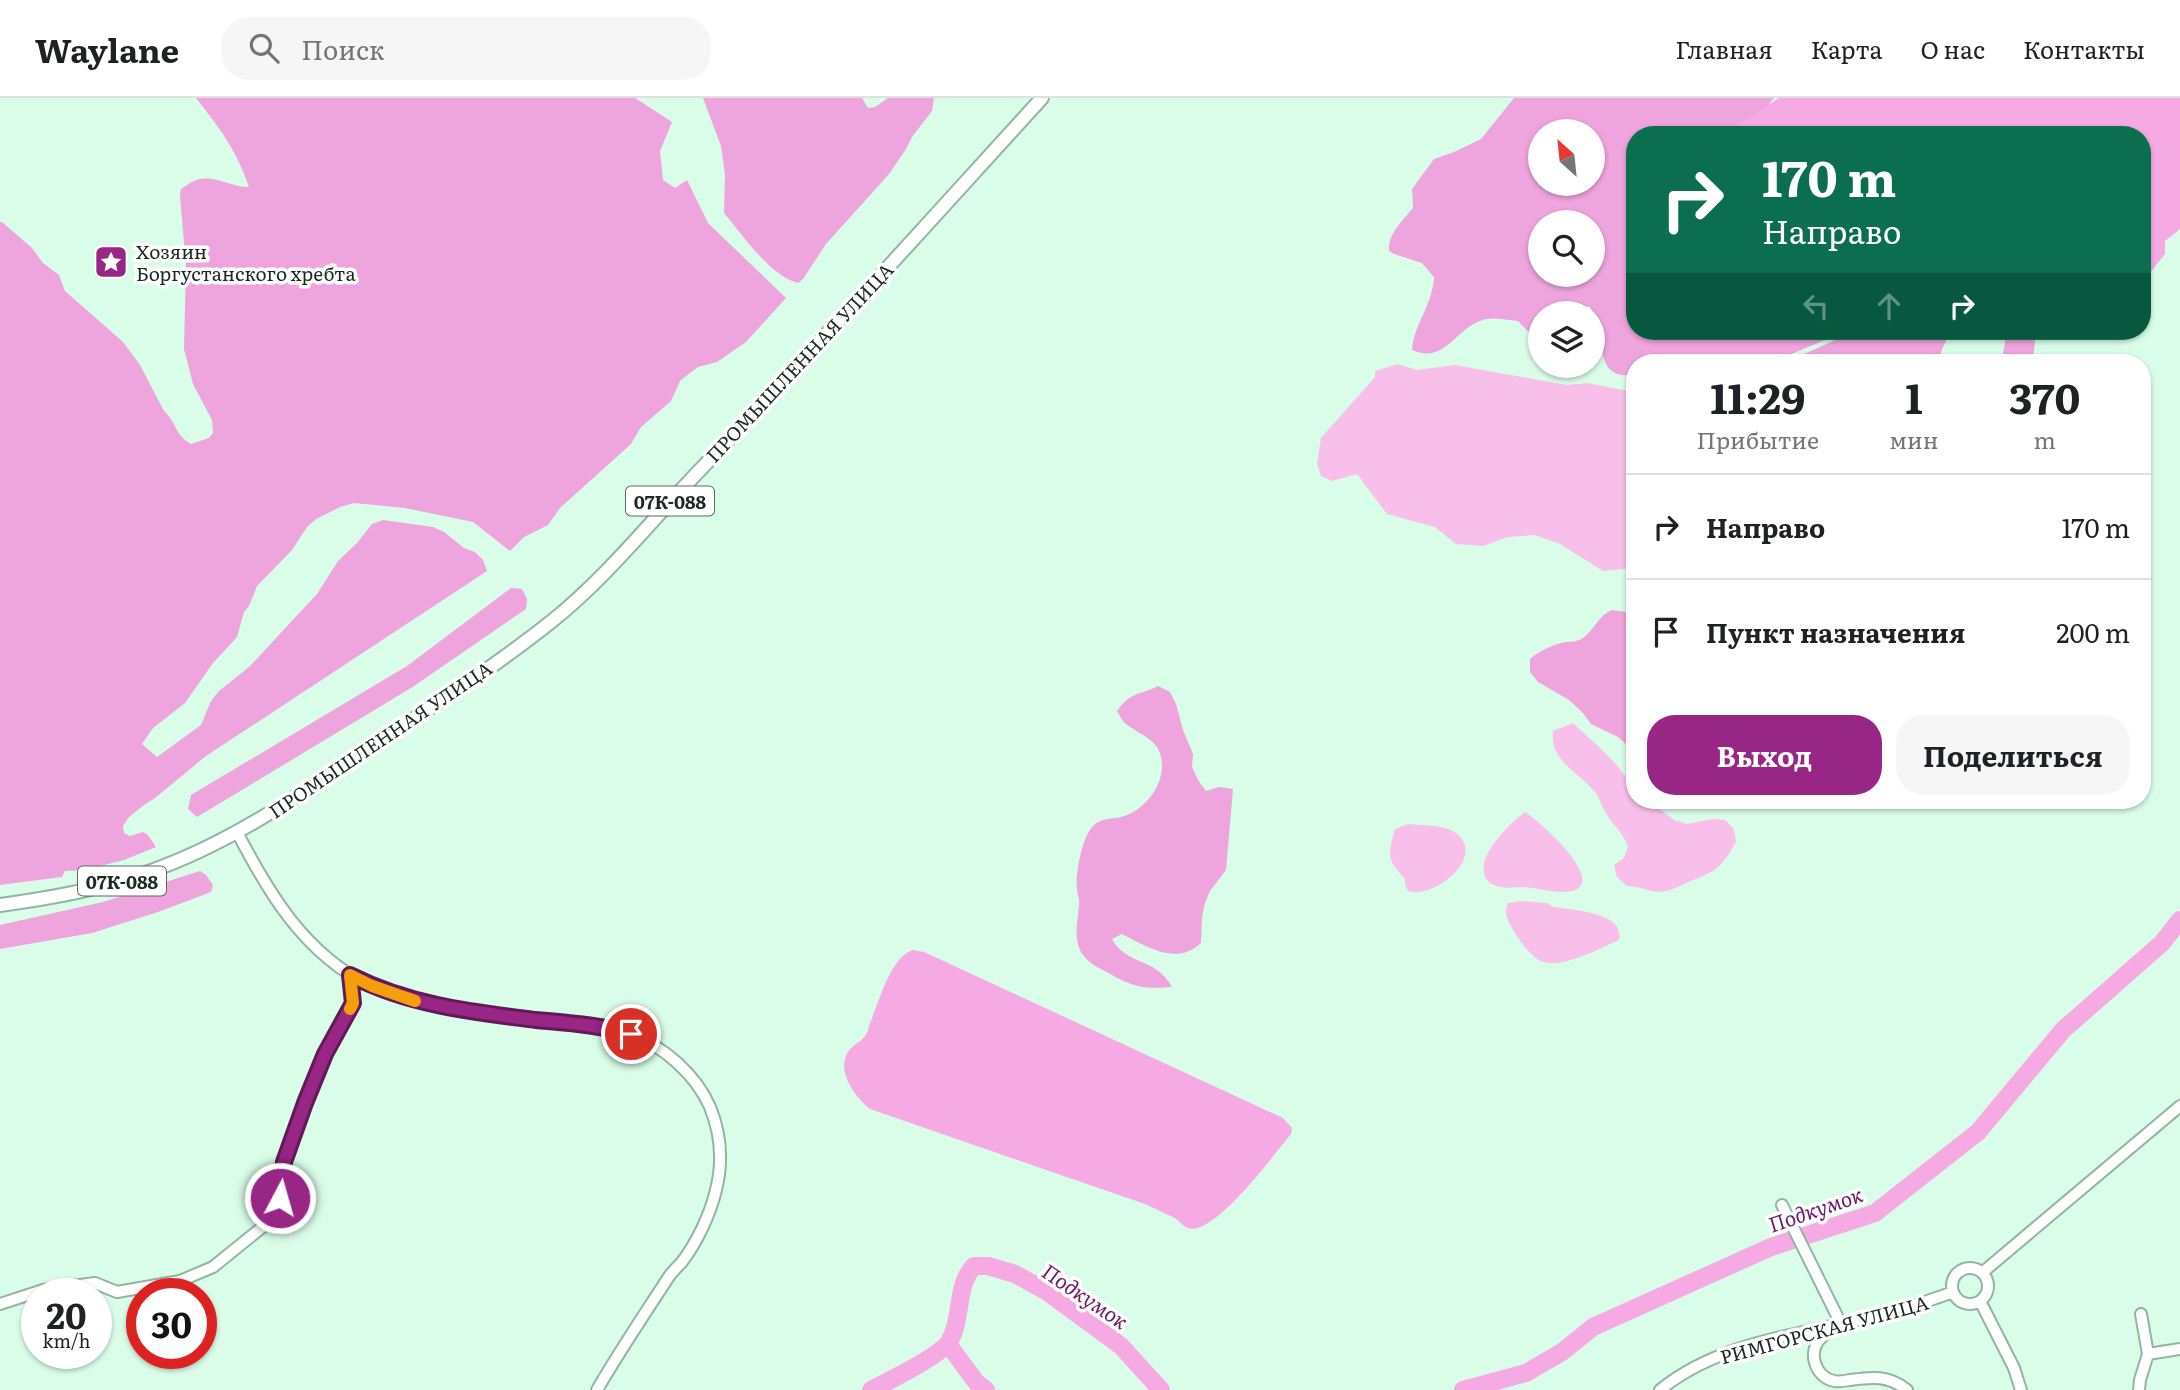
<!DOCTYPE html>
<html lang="ru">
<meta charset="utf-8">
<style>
:root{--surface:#fff;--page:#f6f6f6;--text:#202124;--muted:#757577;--line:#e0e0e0;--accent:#972685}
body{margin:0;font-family:Literata,serif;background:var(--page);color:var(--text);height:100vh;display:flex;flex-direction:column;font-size:26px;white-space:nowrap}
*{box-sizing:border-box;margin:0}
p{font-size:23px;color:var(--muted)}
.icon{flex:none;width:38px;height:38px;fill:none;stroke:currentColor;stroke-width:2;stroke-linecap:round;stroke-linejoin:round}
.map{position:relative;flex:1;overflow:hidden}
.panel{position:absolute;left:1626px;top:256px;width:525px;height:455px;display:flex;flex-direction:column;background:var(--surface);border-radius:28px;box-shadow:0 2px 5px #0004}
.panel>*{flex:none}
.top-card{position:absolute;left:1626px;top:28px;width:525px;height:214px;border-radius:28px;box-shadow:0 2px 5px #0004;background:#0b6e4f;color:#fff;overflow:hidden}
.needle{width:46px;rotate:333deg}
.tools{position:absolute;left:1528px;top:21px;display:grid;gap:14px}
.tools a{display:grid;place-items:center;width:77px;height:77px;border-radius:50%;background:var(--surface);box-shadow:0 2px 5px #0004;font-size:35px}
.speed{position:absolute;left:21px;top:1180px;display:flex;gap:14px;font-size:35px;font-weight:700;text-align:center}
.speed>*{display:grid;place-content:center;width:91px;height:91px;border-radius:50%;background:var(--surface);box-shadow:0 2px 5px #0004;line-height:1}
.speed small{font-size:18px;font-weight:400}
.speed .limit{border:10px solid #d22;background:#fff;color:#111}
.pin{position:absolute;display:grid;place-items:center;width:60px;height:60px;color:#fff;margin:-30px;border:4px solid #fff;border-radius:50%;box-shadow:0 2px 7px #0007}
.me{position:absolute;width:77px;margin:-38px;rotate:6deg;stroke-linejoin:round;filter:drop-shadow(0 0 5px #0008)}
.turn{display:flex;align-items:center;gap:24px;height:147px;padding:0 21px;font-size:32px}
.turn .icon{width:91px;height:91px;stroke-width:2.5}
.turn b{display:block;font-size:49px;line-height:60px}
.lanes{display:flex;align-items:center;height:66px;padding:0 21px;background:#0003;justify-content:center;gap:35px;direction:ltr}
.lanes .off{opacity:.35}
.eta{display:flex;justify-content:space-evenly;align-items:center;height:119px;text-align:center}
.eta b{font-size:42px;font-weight:700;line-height:49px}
.cta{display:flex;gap:14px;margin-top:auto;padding:14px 21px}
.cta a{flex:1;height:80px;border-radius:28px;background:var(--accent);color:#fff;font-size:28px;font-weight:700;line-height:80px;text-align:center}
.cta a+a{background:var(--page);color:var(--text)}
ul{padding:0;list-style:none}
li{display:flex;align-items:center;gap:21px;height:105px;padding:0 21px;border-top:2px solid var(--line)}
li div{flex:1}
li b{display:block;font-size:26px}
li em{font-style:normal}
header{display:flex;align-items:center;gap:42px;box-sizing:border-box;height:98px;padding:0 35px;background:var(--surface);border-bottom:2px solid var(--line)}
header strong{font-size:33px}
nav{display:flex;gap:38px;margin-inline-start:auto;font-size:24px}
.search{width:490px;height:63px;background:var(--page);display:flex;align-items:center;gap:18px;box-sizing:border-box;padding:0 24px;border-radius:28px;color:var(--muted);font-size:26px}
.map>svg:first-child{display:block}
</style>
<header>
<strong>Waylane</strong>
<div class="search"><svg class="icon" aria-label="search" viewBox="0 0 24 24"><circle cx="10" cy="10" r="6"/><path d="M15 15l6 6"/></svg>Поиск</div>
<nav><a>Главная</a><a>Карта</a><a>О нас</a><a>Контакты</a></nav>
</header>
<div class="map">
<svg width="2180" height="1292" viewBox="0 0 2180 1292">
<rect width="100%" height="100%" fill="#d9fde9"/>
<!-- green -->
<path fill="#f7bfe9" d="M 1397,266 L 1417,272 L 1455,267 L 1567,287 L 1587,285 L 1634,294 L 1634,470 L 1603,473 L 1560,446 L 1535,437 L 1508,439 L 1483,448 L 1456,446 L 1435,429 L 1387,416 L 1357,376 L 1332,383 L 1321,378 L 1317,366 L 1321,340 L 1375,279 L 1375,273 Z
M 1573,625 C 1592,644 1634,675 1634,702 L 1648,702 L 1674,722 L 1687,726 L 1713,721 L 1725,722 L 1734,731 L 1736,744 C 1720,772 1716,773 1686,785 C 1680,788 1672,792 1665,793 C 1653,796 1640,788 1627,788 L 1617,779 L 1614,767 L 1624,760 L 1628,748 C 1623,735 1614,728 1607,717 C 1602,710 1600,699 1594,693 C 1578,673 1550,664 1553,633 Z
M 1525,714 C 1539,723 1592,770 1581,787 C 1579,791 1575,792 1572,793 C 1557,796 1539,790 1524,789 C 1515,789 1505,791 1497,788 C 1495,788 1489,784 1488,783 C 1470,763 1510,725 1525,714 Z
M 1408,726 C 1423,728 1443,726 1456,735 C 1487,758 1436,801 1408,793 L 1405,787 L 1405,781 C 1386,760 1388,758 1395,731 Z
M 1520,803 L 1547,805 L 1553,809 C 1571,812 1626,814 1619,842 C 1600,850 1561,872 1541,863 C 1532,859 1520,844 1515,835 C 1509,825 1503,816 1508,805 Z"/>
<!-- forest -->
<path fill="#eea4dd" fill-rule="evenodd" d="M 196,0 L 635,0 L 672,24 L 660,53 L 663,82 L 675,90 L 687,82 L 708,125 L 786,200 L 746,244 L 717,264 L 698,269 L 686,278 L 680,283 L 671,303 L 641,329 L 631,346 L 560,410 L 548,427 L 524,439 L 510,453 L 473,424 L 405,410 L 354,405 L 340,409 L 316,421 L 307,429 L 292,452 L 257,488 L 249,508 L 244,514 L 237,539 L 213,565 L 185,605 L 153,630 L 142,646 L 157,659 L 201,627 L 211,603 L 219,593 L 249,569 L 317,496 L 338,463 L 357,445 L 372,426 L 383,422 L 433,429 L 444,434 L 464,450 L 475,454 L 483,462 L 487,473 L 206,658 L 155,700 L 144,707 L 129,719 L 123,728 L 124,735 L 130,738 L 143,734 L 148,737 L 156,749 L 124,762 L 84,772 L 65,773 L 62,779 L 0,787 L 0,124 L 2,124 L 32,150 L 43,165 L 59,177 L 65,193 L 123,244 L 140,267 L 164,313 C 178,326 173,335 191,346 L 209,340 L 213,335 L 212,322 L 193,286 L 184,251 L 186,169 L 180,98 L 181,91 C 186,88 192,83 197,82 C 213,76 233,90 249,89 C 237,53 219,29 196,0 Z
M 703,0 L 862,0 L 868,10 L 875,9 L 888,0 L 934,0 L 932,13 L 912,39 L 906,51 L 889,76 L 826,146 L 803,181 L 798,185 C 770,178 742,136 724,115 L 725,77 L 721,48 Z
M 1514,0 L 1774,0 L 1769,6 L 1766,19 L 1792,37 L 1634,37 L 1634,233 L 1847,233 L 1772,264 L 1676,264 L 1671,260 L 1665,264 L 1634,264 L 1634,277 C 1593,282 1606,241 1595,218 C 1594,214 1591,211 1589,208 L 1577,213 L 1576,215 L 1540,215 L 1540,246 L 1518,223 C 1505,222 1492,218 1480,223 C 1454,233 1444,266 1412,252 C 1414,226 1433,206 1434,179 L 1422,165 L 1394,156 L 1389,153 C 1387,137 1403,122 1413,110 L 1412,91 L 1434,61 L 1454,54 L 1481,41 ZM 1540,33 L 1592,33 L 1592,86 L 1540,86 ZM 1540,124 L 1592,124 L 1592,177 L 1540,177 Z
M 1856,233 L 1949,233 C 1948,245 1938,251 1941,264 L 1786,264 Z
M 2007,233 L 2047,233 L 2035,242 L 2033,264 L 2004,264 L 2003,255 Z
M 511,490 L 522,491 L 527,501 L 526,511 L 411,590 L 197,719 L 188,711 L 191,697 L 407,568 Z
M 1612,512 L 1626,514 L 1634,518 L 1634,678 L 1628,648 L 1618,639 L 1591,626 L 1583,615 L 1569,602 L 1538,584 L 1530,574 L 1530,561 C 1537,554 1551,548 1561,545 C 1569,543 1576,545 1583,540 C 1594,532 1599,517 1612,512 Z
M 1158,588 L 1170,594 L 1176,606 L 1183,632 L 1193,656 L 1192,669 L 1198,682 L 1206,693 L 1219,689 L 1233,691 L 1226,772 L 1210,793 L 1205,805 L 1202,819 L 1201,845 C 1177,868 1147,849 1122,836 L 1112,841 C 1127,868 1156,859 1172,889 C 1138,892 1130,887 1101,871 C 1093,867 1086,862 1081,854 C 1073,839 1078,823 1079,807 C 1080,801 1077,796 1077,791 C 1075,776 1082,741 1092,729 C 1100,720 1110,721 1121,719 C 1142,714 1162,691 1162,668 C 1162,642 1143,639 1126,626 C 1122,623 1120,618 1117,613 C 1132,593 1138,598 1158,588 Z
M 200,773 L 206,777 L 213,787 L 211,794 L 158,814 L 92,835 L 0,851 L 0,827 L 103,804 Z"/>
<!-- water -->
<path fill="#f5aae3" d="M 1779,0 L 2180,0 L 2180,131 L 2165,143 L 2165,156 L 2149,176 L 2142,179 L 2142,37 L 1703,37 L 1737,27 Z
M 913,852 L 924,854 L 1283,1020 L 1292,1030 L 1291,1036 C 1275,1055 1213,1140 1188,1130 C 1183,1128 1179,1123 1175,1120 C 1165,1115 1155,1111 1145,1106 L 870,1011 C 857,1000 838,977 846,958 C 851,944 866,946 869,928 C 878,907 890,859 913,852 Z"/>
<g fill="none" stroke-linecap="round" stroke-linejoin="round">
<!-- river -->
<path stroke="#f5aae3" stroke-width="18" d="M 948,1246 L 976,1284 L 986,1292
M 871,1292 C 887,1284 941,1257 949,1244 C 963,1221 955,1188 974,1168 L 988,1168 L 1015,1176 L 1046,1193 L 1121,1248 L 1161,1292
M 1463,1292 L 1526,1275 L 1562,1254 L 1593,1229 L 1771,1149 L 1875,1115 L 1978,1034 L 2063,932 L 2162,845 L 2180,822"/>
<defs>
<path id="minor" d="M 237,734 C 269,796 305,856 370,888 C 421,912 500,918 557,924 C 581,927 607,928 630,936 C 664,948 696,977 710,1009 C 721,1036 723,1064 716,1092 C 710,1117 697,1144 682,1164 C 677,1169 672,1174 668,1180 C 644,1217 619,1254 597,1292
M 1782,1107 L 1841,1226
M1952 1188a18 18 0 1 1 36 0a18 18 0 1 1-36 0Z
M 1983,1174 L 2180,1008
M 1980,1203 L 2014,1270 L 2021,1292
M 0,1206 L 43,1192 L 95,1185 L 117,1194 L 180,1183 L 213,1169 L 265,1127 L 276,1115 L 280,1100 L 284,1064 L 305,1005 L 325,956 L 353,905 L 350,877
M 1839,1227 C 1833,1231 1826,1235 1821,1240 C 1807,1254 1815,1279 1834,1283 C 1839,1284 1845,1283 1850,1282 C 1872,1279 1889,1277 1907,1292
M 2148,1256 L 2180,1251
M 1660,1292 C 1710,1251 1778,1239 1840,1226 C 1878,1218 1916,1208 1953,1194
M 2139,1292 L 2140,1282 L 2148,1256 L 2141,1216"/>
<path id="major" d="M 0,807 C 51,800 103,791 151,773 C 228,746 296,699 363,654 C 427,612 492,571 552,523 C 606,480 651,423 699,373 C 815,251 928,125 1042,0"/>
</defs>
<!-- minor casing -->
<use href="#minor" stroke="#93b5a2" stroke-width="14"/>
<!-- major casing -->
<use href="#major" stroke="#93b5a2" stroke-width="16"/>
<!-- minor -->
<use href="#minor" stroke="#fff" stroke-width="10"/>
<!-- major -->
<use href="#major" stroke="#fff" stroke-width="12"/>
</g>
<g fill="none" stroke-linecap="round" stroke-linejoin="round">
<defs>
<path id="route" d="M 280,1100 L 284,1064 L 305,1005 L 325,956 L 353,905 L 350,877 C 409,907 471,914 536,922 C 568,925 600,927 631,936"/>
</defs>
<!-- route casing -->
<use href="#route" stroke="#621956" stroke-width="18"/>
<!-- route -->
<use href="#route" stroke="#972685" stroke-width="12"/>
<!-- slow -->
<path stroke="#f59e0b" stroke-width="12" d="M 350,911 L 353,905 L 350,877 L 372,888 L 415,903"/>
</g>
<!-- icons -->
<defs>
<symbol id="sight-square" viewBox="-11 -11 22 22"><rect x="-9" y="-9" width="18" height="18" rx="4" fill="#972685" stroke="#fff"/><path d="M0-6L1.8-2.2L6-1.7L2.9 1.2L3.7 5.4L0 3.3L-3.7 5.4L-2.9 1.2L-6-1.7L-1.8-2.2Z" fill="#fff"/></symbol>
</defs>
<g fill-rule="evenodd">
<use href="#sight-square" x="92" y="145" width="38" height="38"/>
</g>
<g text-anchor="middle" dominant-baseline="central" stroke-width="7" stroke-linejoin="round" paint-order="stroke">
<!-- shield labels -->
<g fill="#fff" stroke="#5f6964" stroke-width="2">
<rect x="626" y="388.5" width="88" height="29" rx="5"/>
<rect x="78" y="768.5" width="88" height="29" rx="5"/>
</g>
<g font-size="18" font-weight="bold" fill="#1b2921">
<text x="670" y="403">07К-088</text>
<text x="122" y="783">07К-088</text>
</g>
<!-- poi labels -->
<g font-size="19" fill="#1b2921" stroke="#fff" text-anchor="start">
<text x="136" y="153">Хозяин<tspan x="136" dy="22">Боргустанского хребта</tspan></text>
</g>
<!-- street labels -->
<g font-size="19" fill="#1b2921" stroke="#fff">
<text transform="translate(799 264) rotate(-47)">ПРОМЫШЛЕННАЯ УЛИЦА</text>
<text transform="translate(380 641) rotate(-34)">ПРОМЫШЛЕННАЯ УЛИЦА</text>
<text transform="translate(1824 1231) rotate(-15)">РИМГОРСКАЯ УЛИЦА</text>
</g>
<!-- water labels -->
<g font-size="21" font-style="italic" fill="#701b63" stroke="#fff">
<text transform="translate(1815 1110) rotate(-19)">Подкумок</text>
<text transform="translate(1086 1197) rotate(34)">Подкумок</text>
</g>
</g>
</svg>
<div class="tools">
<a><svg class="needle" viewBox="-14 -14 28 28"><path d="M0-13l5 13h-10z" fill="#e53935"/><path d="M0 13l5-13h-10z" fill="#757577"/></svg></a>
<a><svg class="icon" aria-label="search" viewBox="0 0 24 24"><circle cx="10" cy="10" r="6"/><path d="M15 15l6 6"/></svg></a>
<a><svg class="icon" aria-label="layers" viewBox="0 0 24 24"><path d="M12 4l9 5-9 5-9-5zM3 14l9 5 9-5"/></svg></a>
</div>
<div class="speed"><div>20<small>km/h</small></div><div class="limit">30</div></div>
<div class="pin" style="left:631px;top:936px;background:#d93025"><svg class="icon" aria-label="arrive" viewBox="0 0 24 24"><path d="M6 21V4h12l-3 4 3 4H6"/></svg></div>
<svg class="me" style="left:280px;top:1100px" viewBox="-20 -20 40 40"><circle r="17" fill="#972685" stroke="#fff" stroke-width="3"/><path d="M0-11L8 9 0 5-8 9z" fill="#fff"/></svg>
<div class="top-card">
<div class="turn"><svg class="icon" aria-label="right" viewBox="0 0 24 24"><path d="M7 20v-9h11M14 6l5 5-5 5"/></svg><div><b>170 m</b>Направо</div></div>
<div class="lanes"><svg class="icon off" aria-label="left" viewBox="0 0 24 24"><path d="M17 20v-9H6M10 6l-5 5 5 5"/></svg><svg class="icon off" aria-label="ahead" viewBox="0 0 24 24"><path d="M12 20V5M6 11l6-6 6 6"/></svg><svg class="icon" aria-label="right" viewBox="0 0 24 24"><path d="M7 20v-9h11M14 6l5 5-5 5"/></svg></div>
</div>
<section class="panel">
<div class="eta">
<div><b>11:29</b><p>Прибытие</p></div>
<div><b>1</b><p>мин</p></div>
<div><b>370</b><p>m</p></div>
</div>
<ul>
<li><svg class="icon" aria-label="right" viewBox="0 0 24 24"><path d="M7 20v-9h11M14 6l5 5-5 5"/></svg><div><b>Направо</b></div><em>170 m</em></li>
<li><svg class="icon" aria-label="arrive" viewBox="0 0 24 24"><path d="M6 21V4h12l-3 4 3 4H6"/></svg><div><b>Пункт назначения</b></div><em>200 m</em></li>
</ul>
<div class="cta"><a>Выход</a><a>Поделиться</a></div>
</section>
</div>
